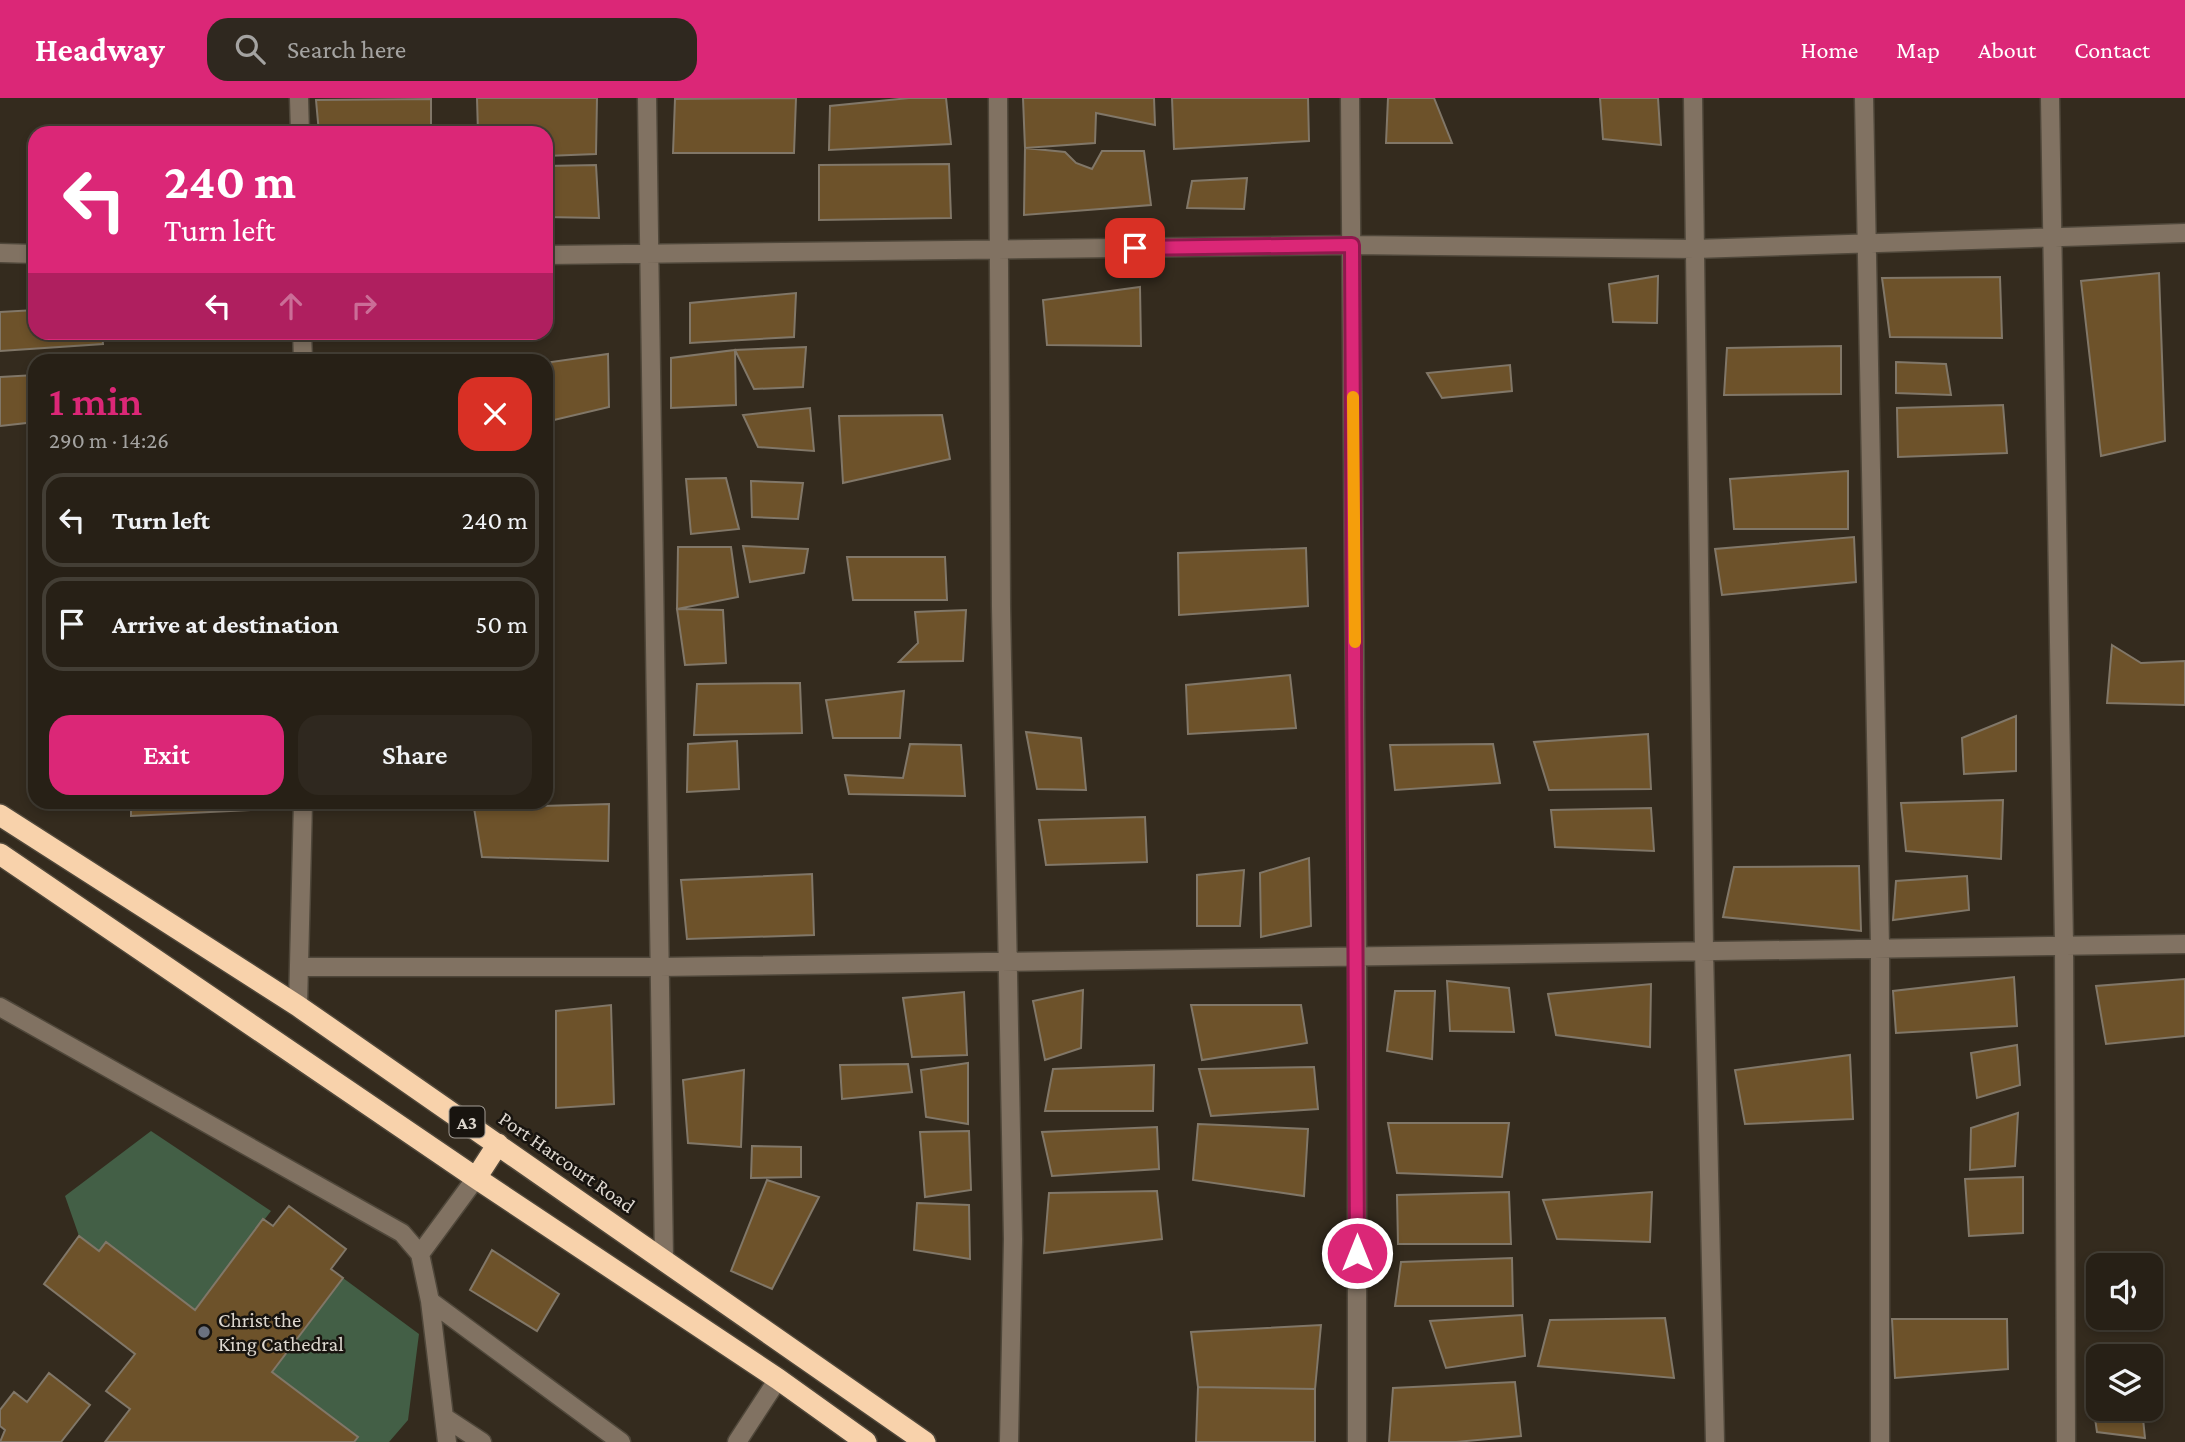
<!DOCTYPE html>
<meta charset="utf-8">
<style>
:root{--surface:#272016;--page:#2f281f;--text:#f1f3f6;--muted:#a4a3a1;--line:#433e35;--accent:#db2777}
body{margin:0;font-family:"Crimson Pro",serif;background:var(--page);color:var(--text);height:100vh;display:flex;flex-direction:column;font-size:26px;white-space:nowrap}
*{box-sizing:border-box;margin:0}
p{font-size:23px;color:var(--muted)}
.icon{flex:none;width:38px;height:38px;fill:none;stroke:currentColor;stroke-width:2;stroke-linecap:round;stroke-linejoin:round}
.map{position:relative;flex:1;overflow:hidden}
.side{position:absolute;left:28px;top:256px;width:525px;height:455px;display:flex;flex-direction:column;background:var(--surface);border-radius:21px;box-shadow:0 4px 10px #0003,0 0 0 2px var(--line)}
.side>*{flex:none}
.hud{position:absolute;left:28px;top:28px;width:525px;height:214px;border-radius:21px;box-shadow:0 4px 10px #0003,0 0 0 2px var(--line);background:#db2777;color:#fff;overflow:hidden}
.controls{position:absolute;left:2086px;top:1155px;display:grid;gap:14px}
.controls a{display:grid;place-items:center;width:77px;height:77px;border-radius:14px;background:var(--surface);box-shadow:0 4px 10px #0003,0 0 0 2px var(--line);font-size:35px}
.pin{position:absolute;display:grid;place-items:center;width:60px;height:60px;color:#fff;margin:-30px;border-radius:14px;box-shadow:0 4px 10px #0006}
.me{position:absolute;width:77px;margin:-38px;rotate:0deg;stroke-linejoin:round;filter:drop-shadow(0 0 5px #0008)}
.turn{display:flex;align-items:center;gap:24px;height:147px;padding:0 21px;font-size:32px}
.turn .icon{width:91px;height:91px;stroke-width:2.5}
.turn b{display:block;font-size:49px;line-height:60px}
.lanes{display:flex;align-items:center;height:66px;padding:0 21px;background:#0003;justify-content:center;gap:35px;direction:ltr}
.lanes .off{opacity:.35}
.round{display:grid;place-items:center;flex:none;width:74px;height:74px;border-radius:21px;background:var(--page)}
.summary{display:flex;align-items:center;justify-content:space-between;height:119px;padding:0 21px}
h1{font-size:42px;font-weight:600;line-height:52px;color:var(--accent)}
.action{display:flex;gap:14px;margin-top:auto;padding:14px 21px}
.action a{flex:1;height:80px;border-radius:21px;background:var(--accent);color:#fff;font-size:28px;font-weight:600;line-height:80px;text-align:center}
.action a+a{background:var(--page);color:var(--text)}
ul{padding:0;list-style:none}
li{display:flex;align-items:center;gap:21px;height:94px;margin:0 14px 10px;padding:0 7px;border:4px solid var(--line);border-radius:21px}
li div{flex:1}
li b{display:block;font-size:26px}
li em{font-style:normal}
header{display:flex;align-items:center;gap:42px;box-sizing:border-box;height:98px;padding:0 35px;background:var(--accent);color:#fff}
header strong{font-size:33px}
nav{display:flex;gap:38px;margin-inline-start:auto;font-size:24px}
.search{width:490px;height:63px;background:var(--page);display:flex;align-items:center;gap:18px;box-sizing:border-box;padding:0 24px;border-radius:21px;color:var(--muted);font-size:26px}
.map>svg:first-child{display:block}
</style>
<header>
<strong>Headway</strong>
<div class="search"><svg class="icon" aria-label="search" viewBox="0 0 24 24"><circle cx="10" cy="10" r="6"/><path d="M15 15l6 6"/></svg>Search here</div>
<nav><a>Home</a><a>Map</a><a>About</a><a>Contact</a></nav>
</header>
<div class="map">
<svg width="2185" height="1344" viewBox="0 0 2185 1344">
<rect width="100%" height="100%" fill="#342b1e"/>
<!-- green -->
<path fill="#435f46" d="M 151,1033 L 271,1113 L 195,1212 L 106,1145 L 99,1153 L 79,1138 L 65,1098 Z
M 343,1180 L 419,1236 L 408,1322 L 389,1344 L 354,1344 L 357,1339 L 272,1274 Z"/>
<!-- building -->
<path fill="#6d522a" stroke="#817768" stroke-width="2" d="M 477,0 L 597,0 L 596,56 L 546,58 L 546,35 L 478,35 Z
M 796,0 L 794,55 L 673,55 L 675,1 Z
M 909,0 L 946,0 L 951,46 L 829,52 L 830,8 Z
M 1023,0 L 1154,0 L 1155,27 L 1096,15 L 1095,45 L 1025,50 Z
M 1172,0 L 1308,0 L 1309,43 L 1174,51 Z
M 1388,0 L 1434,0 L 1452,45 L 1386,45 Z
M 1600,0 L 1658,0 L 1661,47 L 1603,41 Z
M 431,1 L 431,35 L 319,35 L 316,2 Z
M 1025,50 L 1065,54 L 1076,65 L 1092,71 L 1102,53 L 1144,53 L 1151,107 L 1024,117 Z
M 949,66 L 951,120 L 819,122 L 819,67 Z
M 596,67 L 599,120 L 546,119 L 546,68 Z
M 1247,80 L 1244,111 L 1187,110 L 1192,83 Z
M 2159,175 L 2165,343 L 2101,358 L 2081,183 Z
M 1658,178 L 1657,225 L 1613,224 L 1609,186 Z
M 2000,179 L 2002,240 L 1890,239 L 1882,180 Z
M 1140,189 L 1141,248 L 1047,247 L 1043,202 Z
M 796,195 L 794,239 L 690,245 L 690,205 Z
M 35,212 L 35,234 L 102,234 L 103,246 L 0,253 L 0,214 Z
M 1841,248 L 1841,296 L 1724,297 L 1727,250 Z
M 806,249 L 803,289 L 754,291 L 735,252 Z
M 735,252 L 736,307 L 671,310 L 671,260 Z
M 608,256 L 609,309 L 554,322 L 551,264 Z
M 1896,264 L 1946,266 L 1951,297 L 1896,295 Z
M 1510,267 L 1512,293 L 1442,300 L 1427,275 Z
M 35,277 L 35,324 L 0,328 L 0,279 Z
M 2003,307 L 2007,355 L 1898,359 L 1897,310 Z
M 810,310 L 814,353 L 758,349 L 743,317 Z
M 942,317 L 950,361 L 843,385 L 839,318 Z
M 1848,373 L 1848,431 L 1734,431 L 1730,381 Z
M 726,380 L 739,431 L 691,436 L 686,381 Z
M 751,383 L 803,385 L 798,421 L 752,419 Z
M 1854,439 L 1856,484 L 1722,497 L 1715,451 Z
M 743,448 L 808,451 L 804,475 L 750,484 Z
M 678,449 L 731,449 L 738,499 L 677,511 Z
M 1306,450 L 1308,508 L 1179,517 L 1178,455 Z
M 847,459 L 945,459 L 947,502 L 853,502 Z
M 677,511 L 723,512 L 726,565 L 685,567 Z
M 966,512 L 963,563 L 899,564 L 918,545 L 915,514 Z
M 2112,547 L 2141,565 L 2185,563 L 2185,607 L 2107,605 Z
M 1290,577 L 1296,630 L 1188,636 L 1186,587 Z
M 800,585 L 802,635 L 694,637 L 697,586 Z
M 904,593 L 900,640 L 833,640 L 826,602 Z
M 2016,618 L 2016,673 L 1964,676 L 1962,640 Z
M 1026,634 L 1081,640 L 1086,692 L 1037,691 Z
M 1648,636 L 1651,691 L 1549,692 L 1534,644 Z
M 737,643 L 739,691 L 687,694 L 688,646 Z
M 910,646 L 961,647 L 965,698 L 849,696 L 845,677 L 903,680 Z
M 1493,646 L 1500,685 L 1395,692 L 1390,647 Z
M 2003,702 L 2001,761 L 1906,753 L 1901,705 Z
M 131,704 L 268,704 L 269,711 L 131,718 Z
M 335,704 L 409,704 L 335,710 Z
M 609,706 L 608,763 L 482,759 L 474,710 Z
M 1651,710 L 1654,753 L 1555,749 L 1551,712 Z
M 1145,719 L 1147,764 L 1046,767 L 1039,722 Z
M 1309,760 L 1311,828 L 1261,839 L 1260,775 Z
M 1859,768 L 1861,833 L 1723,819 L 1734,769 Z
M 1244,772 L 1240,828 L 1197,828 L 1197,777 Z
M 812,776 L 814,837 L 687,841 L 681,782 Z
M 1967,778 L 1969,812 L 1893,822 L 1896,783 Z
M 2014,879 L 2017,928 L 1896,935 L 1893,893 Z
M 2185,881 L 2185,938 L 2106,946 L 2096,888 Z
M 1447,883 L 1509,890 L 1514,934 L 1450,933 Z
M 1651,886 L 1650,949 L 1556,937 L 1548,896 Z
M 1083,892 L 1081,950 L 1045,962 L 1033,903 Z
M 1395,893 L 1435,893 L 1432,961 L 1387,953 Z
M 964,894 L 967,957 L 912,959 L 903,900 Z
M 611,907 L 614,1006 L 556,1010 L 556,913 Z
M 1191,907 L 1301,907 L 1307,945 L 1202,962 Z
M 2017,947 L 2020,987 L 1977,1000 L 1971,955 Z
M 1850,957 L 1853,1021 L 1745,1026 L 1735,972 Z
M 968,965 L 968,1026 L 926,1019 L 921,972 Z
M 908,966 L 912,994 L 842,1001 L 840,967 Z
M 1154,967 L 1153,1013 L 1045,1013 L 1053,971 Z
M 1314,969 L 1318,1011 L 1211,1018 L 1199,971 Z
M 744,972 L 741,1049 L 688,1045 L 683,982 Z
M 2018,1015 L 2015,1068 L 1970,1072 L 1971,1030 Z
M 1388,1025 L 1509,1025 L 1502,1079 L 1397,1075 Z
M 1198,1026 L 1308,1031 L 1304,1098 L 1193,1082 Z
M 1157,1029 L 1159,1071 L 1052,1078 L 1042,1034 Z
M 969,1033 L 971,1092 L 925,1099 L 920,1034 Z
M 752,1048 L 801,1049 L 801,1079 L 751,1080 Z
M 2023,1079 L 2023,1135 L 1969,1138 L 1965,1081 Z
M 767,1082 L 819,1099 L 772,1191 L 731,1173 Z
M 1157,1093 L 1162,1141 L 1044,1155 L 1049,1095 Z
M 1509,1094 L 1511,1146 L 1398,1146 L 1397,1097 Z
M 1652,1094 L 1650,1144 L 1557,1141 L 1543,1102 Z
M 917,1105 L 969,1107 L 970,1161 L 914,1152 Z
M 289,1108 L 346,1151 L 331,1171 L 343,1180 L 272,1274 L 358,1339 L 354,1344 L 105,1344 L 130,1311 L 106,1293 L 135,1256 L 44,1186 L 79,1138 L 99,1153 L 106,1144 L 195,1212 L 263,1121 L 273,1128 Z
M 492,1152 L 559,1196 L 537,1233 L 470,1192 Z
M 1512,1160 L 1513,1208 L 1395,1208 L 1401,1164 Z
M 1522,1217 L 1525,1258 L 1446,1270 L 1430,1223 Z
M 1665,1220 L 1674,1280 L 1538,1268 L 1550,1222 Z
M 1892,1221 L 2007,1221 L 2008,1271 L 1895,1280 Z
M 1321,1227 L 1315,1291 L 1198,1289 L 1191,1234 Z
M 49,1275 L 90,1307 L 61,1344 L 0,1344 L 5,1332 L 0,1328 L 0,1312 L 14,1294 L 27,1304 Z
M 1515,1284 L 1521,1338 L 1456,1344 L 1389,1344 L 1393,1290 Z
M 2098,1284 L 2098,1311 L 2142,1311 L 2145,1340 L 2097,1334 L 2090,1285 Z
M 1198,1289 L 1315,1291 L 1315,1344 L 1196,1344 Z"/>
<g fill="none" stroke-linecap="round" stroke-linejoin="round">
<defs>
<path id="minor" d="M 299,0 L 300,35
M 647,0 L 664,1162
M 998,0 L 1001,509 L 1013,1141 L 1009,1344
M 1350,0 L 1357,859 L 1357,1344
M 1693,0 L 1704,852 L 1715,1344
M 1864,0 L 1880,849 L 1880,1344
M 2050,0 L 2064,846 L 2066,1344
M 0,155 L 35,156
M 546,157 L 1352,147 L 1695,151 L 2185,135
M 302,234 L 303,262
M 300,869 L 660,869 L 2185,846
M 298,908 L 303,704
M 0,909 L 402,1135 L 420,1156 L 430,1203 L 447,1344
M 420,1156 L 476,1080
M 430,1203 L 621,1344
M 444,1319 L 482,1344
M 737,1344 L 778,1281"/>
<path id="highway" d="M 0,717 L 298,908 L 925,1344
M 0,756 L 476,1080 L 778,1281 L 866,1344
M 476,1080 L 498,1046"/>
</defs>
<!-- minor casing -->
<use href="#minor" stroke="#4f473a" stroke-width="21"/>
<!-- highway casing -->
<use href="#highway" stroke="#4f473a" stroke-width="24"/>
<!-- minor -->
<use href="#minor" stroke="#817262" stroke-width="18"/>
<!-- highway -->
<use href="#highway" stroke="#f8d2ab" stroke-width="21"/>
</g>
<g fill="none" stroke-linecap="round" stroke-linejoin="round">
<defs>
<path id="route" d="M 1135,150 L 1352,147 L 1357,1155"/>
</defs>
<!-- route casing -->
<use href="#route" stroke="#8e194d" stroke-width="18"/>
<!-- route -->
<use href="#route" stroke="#db2777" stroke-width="12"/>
<!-- slow -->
<path stroke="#f59e0b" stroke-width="12" d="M 1353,299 L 1355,544"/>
</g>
<!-- markers -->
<circle fill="#6b7280" stroke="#18140f" stroke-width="2.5" cx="204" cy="1234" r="7"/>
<g text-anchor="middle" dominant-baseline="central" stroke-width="5" stroke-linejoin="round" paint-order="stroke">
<!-- shield labels -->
<rect fill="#18140f" stroke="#a29c95" stroke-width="2" x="449.5" y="1008.5" width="35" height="31" rx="5"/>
<g font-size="19" font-weight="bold" fill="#ddd7cf">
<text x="467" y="1024">A3</text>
</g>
<!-- street labels -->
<g font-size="21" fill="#ddd7cf" stroke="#18140f">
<text transform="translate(567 1064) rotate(35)">Port Harcourt Road</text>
</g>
<!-- poi labels -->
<g font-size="21" fill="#ddd7cf" stroke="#18140f" text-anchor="start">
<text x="218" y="1222">Christ the<tspan x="218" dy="24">King Cathedral</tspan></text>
</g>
</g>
</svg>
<div class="controls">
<a><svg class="icon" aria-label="sound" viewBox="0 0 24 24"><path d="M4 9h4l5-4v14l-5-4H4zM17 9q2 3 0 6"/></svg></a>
<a><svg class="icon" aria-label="layers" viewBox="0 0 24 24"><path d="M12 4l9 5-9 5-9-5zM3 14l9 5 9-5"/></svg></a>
</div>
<div class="pin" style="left:1135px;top:150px;background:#d93025"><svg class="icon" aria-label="arrive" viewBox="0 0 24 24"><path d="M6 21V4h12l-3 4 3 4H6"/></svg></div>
<svg class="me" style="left:1357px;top:1155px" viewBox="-20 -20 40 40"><circle r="17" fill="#db2777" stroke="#fff" stroke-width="3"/><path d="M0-11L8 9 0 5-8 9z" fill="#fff"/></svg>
<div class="hud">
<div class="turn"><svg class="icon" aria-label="left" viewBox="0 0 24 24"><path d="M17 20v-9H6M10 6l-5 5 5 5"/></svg><div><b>240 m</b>Turn left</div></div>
<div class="lanes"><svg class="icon" aria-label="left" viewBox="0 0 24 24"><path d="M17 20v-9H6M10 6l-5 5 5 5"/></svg><svg class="icon off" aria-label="ahead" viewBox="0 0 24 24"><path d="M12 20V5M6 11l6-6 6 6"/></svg><svg class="icon off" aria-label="right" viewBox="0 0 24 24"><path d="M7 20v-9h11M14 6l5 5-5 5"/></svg></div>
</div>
<section class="side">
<div class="summary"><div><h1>1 min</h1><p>290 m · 14:26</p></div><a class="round" style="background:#d93025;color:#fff"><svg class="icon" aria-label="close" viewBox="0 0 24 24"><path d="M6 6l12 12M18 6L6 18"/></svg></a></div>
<ul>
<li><svg class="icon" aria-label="left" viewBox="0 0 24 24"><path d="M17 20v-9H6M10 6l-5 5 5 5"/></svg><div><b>Turn left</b></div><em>240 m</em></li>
<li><svg class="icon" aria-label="arrive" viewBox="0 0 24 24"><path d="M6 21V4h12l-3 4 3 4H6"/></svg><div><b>Arrive at destination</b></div><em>50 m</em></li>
</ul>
<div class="action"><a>Exit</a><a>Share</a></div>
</section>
</div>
